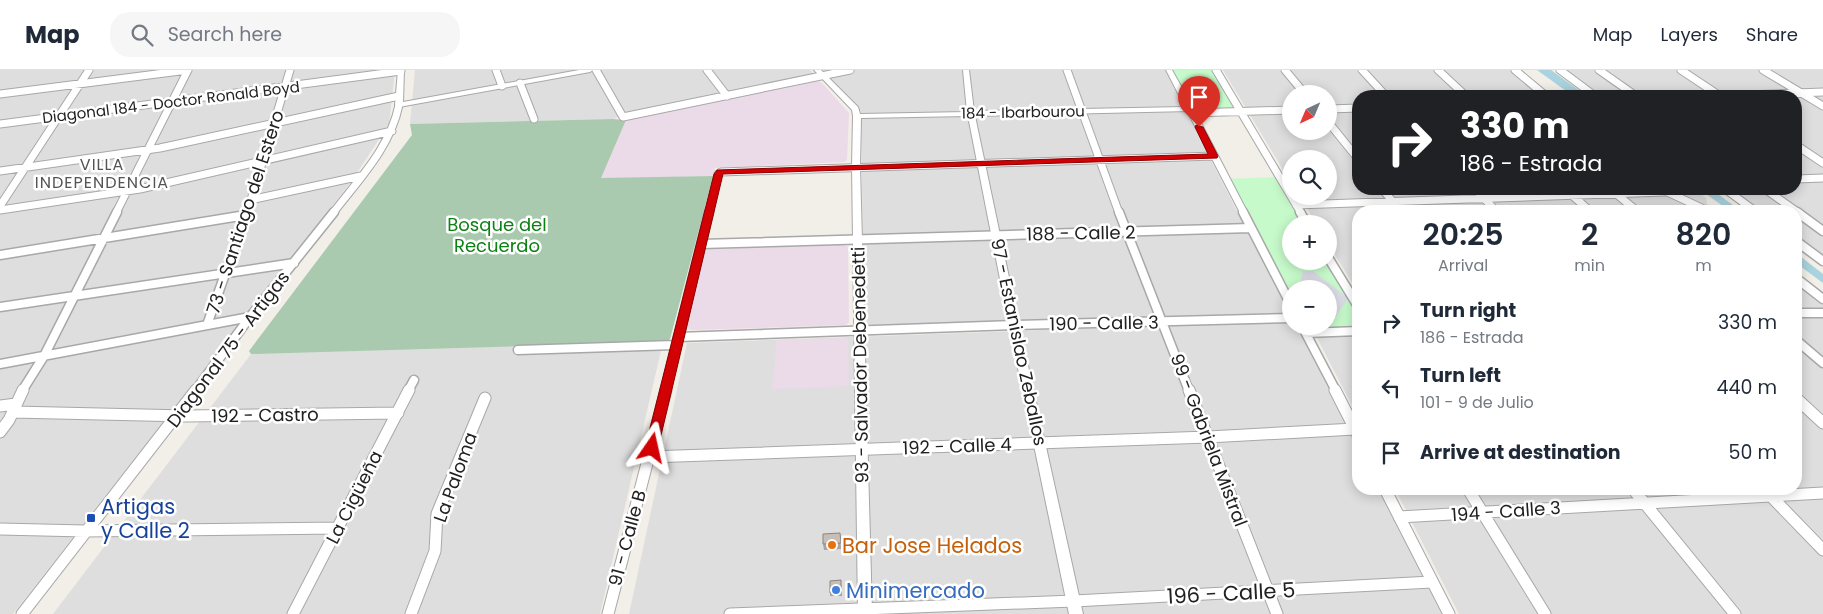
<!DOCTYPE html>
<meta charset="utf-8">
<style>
:root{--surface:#fff;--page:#f6f6f7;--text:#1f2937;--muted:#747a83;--line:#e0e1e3}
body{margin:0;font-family:Poppins,sans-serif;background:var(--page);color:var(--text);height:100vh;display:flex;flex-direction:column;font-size:19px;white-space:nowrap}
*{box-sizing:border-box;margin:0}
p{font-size:16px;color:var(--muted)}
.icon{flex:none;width:28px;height:28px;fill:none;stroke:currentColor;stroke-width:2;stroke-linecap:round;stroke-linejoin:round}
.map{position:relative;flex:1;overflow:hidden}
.details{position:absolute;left:1352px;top:135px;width:450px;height:290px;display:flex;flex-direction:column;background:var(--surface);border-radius:20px;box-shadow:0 2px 12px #0003}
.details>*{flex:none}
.hud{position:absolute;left:1352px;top:20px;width:450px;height:105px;border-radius:20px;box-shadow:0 2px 12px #0003;background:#202124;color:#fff;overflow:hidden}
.needle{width:32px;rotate:224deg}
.buttons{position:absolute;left:1282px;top:15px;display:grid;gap:10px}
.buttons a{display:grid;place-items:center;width:55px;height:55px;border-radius:50%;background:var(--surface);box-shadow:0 2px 12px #0003;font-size:25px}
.pin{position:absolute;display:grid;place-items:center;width:42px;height:42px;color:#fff;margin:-51px -21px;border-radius:50% 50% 50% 0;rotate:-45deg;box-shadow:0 0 5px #0007}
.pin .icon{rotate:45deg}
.me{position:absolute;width:55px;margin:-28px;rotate:11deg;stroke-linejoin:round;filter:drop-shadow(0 0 4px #0008)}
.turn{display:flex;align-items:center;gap:18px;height:105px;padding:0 25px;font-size:22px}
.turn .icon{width:65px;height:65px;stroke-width:2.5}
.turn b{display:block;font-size:35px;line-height:42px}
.eta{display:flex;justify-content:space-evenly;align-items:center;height:85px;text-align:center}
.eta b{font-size:30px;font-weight:600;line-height:35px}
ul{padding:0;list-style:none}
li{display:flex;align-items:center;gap:15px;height:65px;padding:0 25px}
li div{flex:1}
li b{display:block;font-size:19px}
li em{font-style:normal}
header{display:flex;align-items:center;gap:30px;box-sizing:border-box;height:70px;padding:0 25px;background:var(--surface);border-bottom:1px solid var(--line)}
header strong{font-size:24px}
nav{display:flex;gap:28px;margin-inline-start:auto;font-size:18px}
.search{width:350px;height:45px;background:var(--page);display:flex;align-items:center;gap:12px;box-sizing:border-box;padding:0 18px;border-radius:20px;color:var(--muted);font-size:19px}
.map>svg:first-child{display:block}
</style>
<header>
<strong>Map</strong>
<div class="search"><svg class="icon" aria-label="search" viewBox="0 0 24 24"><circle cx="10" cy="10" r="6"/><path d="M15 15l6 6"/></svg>Search here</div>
<nav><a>Map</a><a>Layers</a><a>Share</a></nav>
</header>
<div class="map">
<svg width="1823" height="544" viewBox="0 0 1823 544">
<rect width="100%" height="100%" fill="#f2eee8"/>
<!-- residential -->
<path fill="#dfdede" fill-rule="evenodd" d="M 0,0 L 395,0 L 389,54 L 351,112 L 13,544 L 0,544 Z
M 415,0 L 810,0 L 813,3 L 812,6 L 635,41 L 613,49 L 410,54 Z
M 822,0 L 1165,0 L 1290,245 L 864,255 L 861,42 Z
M 1223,0 L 1511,0 L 1544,26 L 1359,26 L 1359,119 L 1694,119 L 1706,128 L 1708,137 L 1713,141 L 1359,141 L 1359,224 L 1329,175 L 1329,154 L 1316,154 L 1300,126 L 1329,126 L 1329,89 L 1291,89 L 1291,113 ZM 1291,24 L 1329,24 L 1329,61 L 1291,61 Z
M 1566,0 L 1823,0 L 1823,20 L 1659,26 L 1601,26 Z
M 1823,26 L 1823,186 L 1796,166 L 1796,141 L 1762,141 L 1731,119 L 1796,119 L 1796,27 Z
M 1796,209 L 1823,231 L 1823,544 L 1459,544 L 1395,419 L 1796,419 Z
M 1291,251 L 1291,256 L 1296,256 L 1359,379 L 1359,419 L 1379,419 L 1442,544 L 629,544 L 687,273 Z
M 1359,263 L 1359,349 L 1315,264 Z
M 663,272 L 600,544 L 53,544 L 258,275 Z"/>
<!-- industrial -->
<path fill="#ebdae8" d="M 816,11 L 821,12 L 849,43 L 847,90 L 844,92 L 715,98 L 713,106 L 600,109 L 626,50 Z
M 845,175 L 848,177 L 849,252 L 845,255 L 691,260 L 687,258 L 705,181 L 709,179 Z
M 846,268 L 848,270 L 849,316 L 772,319 L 777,270 Z"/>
<!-- cemetery -->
<path fill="#a9caae" d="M 613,49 L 626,50 L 601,108 L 713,106 L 670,269 L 665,272 L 251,284 L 249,281 L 412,65 L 410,54 Z"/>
<!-- park -->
<path fill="#c7facb" d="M 1173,0 L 1212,0 L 1235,39 L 1194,40 Z
M 1279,107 L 1308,154 L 1291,154 L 1291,191 L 1329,191 L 1359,238 L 1359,261 L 1306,263 L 1302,256 L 1329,256 L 1329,219 L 1291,219 L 1291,235 L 1225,109 Z"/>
<!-- plaza -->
<path fill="#dcdde7" d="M 1303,201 L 1313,201 L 1348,228 L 1335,248 L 1329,245 L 1329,219 L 1299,219 Z"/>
<!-- water -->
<path fill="#a9d3de" d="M 1537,0 L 1551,0 L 1587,26 L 1573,26 Z
M 1699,119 L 1711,119 L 1741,141 L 1730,141 Z
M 1796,183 L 1823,204 L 1823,213 L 1796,193 Z"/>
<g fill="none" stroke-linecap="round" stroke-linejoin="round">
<defs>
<path id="minor-far2" d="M 496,0 L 502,16
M 596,0 L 623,47 L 850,0
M 707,0 L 727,26
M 1067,0 L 1119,143
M 1216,0 L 1301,143
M 1285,0 L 1305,24
M 1362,0 L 1386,26
M 1438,0 L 1466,26
M 1515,0 L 1546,26
M 1560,0 L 1595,26
M 1599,0 L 1636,26
M 1681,0 L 1720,26
M 1763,0 L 1823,36
M 520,13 L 534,49
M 0,24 L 188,0
M 1721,26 L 1823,22
M 1190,39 L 1244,143
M 1329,39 L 1359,38
M 1192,43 L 1291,40
M 1329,53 L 1359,90
M 0,54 L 401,1
M 1796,75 L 1823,93
M 0,101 L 160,78 L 399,26
M 1796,109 L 1823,108
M 1382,119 L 1401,141
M 1475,119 L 1496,141
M 1565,119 L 1590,141
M 1661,119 L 1708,141
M 1725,119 L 1755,141
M 1765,119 L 1796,141
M 1614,122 L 1637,141
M 250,130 L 361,106
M 1296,135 L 1664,122
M 0,136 L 89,0
M 0,140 L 140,119 L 392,61
M 1796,141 L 1799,143
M 116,143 L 188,0
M 247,143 L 290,0
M 333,143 C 359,109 390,78 399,35
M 709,143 L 718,104 L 721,102 L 1214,86"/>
<path id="minor-far1" d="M 1119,142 L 1189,321
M 1243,142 L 1291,235
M 1300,142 L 1307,154
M 1797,142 L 1823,161
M 1796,171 L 1823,191
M 701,174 L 1251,158
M 0,185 L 246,145
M 1329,189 L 1359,238
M 1796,208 L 1823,229
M 0,237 L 294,193
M 1796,243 L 1823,243
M 207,255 L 247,142
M 1302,256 L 1336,321
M 1306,263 L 1359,261
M 678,267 L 1014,255 L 1291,248
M 1796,270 L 1823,293
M 518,280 L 675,275
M 0,294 L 250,247
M 22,321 L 44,286 L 117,142
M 195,321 L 250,247 L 334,142
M 408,321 L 414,310
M 665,321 L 709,142"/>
<path id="minor" d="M 1189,320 L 1277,544
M 1335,320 L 1359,367
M 1796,328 L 1823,353
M 0,336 L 16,334
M 13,342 L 187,346 L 398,343
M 0,362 L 9,350 L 23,320
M 649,387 L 1208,367 L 1355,359
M 1385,419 L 1449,544
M 1468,419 L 1545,544
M 1633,419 L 1735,544
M 1764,419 L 1823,480
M 1399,447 L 1823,423
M 0,459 L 85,461 L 339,458
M 22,544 L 196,320
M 293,544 L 409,320
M 411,544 L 435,481 L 437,444 L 485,328
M 608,544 L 666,320
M 730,544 L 1074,531 L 1432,512"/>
<path id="tertiary" d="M 398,0 L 404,0 L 403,32 L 579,0 L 593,0 L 590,2 L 399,37 L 395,35 Z
M 814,0 L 821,0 L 858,37 L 860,44 L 967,42 L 963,0 L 969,0 L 974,41 L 1185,37 L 1166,0 L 1172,0 L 1194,39 L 1190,41 L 975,46 L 1019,255 L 1083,544 L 1069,544 L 1009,255 L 968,46 L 861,48 L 860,96 L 872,544 L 858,544 L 852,96 L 853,46 L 852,40 Z"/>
</defs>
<!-- minor-far2 casing -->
<use href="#minor-far2" stroke="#a8a8a8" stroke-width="9"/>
<!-- minor-far1 casing -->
<use href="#minor-far1" stroke="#a8a8a8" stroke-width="11"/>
<!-- minor casing -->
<use href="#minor" stroke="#a8a8a8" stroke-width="13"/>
<!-- tertiary casing -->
<use href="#tertiary" stroke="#a8a8a8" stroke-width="2"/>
<!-- minor-far2 -->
<use href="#minor-far2" stroke="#fff" stroke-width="7"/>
<!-- minor-far1 -->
<use href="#minor-far1" stroke="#fff" stroke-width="8"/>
<!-- minor -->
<use href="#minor" stroke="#fff" stroke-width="11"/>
<!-- tertiary -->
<use href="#tertiary" fill="#fff" fill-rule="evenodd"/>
</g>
<!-- wall -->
<path fill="#aaa39d" d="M 840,463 L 841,479 L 824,480 L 823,474 Z
M 841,510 L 842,526 L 830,526 L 830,511 Z"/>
<!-- building -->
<path fill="#c6beb7" stroke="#8b8580" d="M 840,463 L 841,473 L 823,474 L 823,464 Z
M 841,510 L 841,523 L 830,523 L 830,511 Z"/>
<!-- route -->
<path fill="#d20104" stroke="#880103" d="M 1196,55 L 1203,57 L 1218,86 L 1217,88 L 723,104 L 658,378 L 656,381 L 647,381 L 645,378 L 714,104 L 717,100 L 1208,84 L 1195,57 Z"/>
<!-- markers -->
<rect fill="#1a4fb4" stroke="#fff" stroke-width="2" x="86" y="443" width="10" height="10" rx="2.5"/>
<circle fill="#e8710a" stroke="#fff" stroke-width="2" cx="832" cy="475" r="5"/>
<circle fill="#3f7fe0" stroke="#fff" stroke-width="2" cx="836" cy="520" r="5"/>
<g text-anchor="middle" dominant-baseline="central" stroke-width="5" stroke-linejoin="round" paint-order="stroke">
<!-- far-street labels -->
<g font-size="15" fill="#212121" stroke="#fff">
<text transform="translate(171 32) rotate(-7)">Diagonal 184 - Doctor Ronald Boyd</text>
<text transform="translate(1023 42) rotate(-1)">184 - Ibarbourou</text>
</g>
<!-- far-quarter labels -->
<g font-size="16" letter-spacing="1" fill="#545454" stroke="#fff">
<text x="102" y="94">VILLA<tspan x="102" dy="18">INDEPENDENCIA</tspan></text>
</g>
<!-- street labels -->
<g font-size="18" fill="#212121" stroke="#fff">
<text transform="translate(245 142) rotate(-72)">73 - Santiago del Estero</text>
<text transform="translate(1081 163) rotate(-1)">188 - Calle 2</text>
<text transform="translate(1104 253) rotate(-1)">190 - Calle 3</text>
<text transform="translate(1019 272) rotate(78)">97 - Estanislao Zeballos</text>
<text transform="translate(228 279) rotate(-53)">Diagonal 75 - Artigas</text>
<text transform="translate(860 295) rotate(-91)">93 - Salvador Debenedetti</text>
<text transform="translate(265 345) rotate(-1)">192 - Castro</text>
<text transform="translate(1209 370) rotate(69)">99 - Gabriela Mistral</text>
<text transform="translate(957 376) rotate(-2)">192 - Calle 4</text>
<text transform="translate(455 407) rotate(-70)">La Paloma</text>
<text transform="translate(354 427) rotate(-63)">La Cigüeña</text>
<text transform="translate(1506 441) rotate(-4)">194 - Calle 3</text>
<text transform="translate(627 468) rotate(-75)">91 - Calle B</text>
</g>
<!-- park labels -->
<g font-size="18" fill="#0c8215" stroke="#fff">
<text x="497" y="154">Bosque del<tspan x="497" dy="21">Recuerdo</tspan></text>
</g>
<!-- near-transit labels -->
<g font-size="21" fill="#164399" stroke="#fff" text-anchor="start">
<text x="101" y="436">Artigas<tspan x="101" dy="24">y Calle 2</tspan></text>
</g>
<!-- near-food labels -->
<g font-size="21" fill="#c56008" stroke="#fff" text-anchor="start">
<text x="842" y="475">Bar Jose Helados</text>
</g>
<!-- near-shop labels -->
<g font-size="21" fill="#366cbe" stroke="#fff" text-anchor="start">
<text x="846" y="520">Minimercado</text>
</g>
<!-- near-street labels -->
<g font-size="21" fill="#212121" stroke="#fff">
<text transform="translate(1231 523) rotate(-3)">196 - Calle 5</text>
</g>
</g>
</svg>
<div class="buttons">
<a><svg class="needle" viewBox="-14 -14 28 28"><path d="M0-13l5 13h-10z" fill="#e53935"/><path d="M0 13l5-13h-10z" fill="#747a83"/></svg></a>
<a><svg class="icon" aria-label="search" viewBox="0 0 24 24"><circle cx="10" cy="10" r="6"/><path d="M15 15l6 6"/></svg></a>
<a>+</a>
<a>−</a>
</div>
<div class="pin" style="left:1199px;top:57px;background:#d93025"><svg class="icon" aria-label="arrive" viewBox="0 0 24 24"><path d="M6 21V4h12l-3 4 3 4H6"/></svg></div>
<svg class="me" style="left:652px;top:378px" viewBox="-20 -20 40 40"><path d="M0-17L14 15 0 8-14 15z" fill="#d20104" stroke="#fff" stroke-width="4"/></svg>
<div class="hud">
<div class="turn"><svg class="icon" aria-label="right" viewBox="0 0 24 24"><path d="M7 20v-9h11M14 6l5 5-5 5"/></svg><div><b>330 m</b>186 - Estrada</div></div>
</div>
<section class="details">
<div class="eta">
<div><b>20:25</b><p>Arrival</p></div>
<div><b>2</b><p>min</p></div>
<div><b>820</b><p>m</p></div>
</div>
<ul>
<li><svg class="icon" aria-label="right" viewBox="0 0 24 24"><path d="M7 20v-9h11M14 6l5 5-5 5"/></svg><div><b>Turn right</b><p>186 - Estrada</p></div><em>330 m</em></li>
<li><svg class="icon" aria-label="left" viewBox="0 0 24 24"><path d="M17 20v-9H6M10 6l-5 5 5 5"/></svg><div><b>Turn left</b><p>101 - 9 de Julio</p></div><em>440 m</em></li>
<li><svg class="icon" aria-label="arrive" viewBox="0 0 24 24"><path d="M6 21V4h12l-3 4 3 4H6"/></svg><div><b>Arrive at destination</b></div><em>50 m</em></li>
</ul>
</section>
</div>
